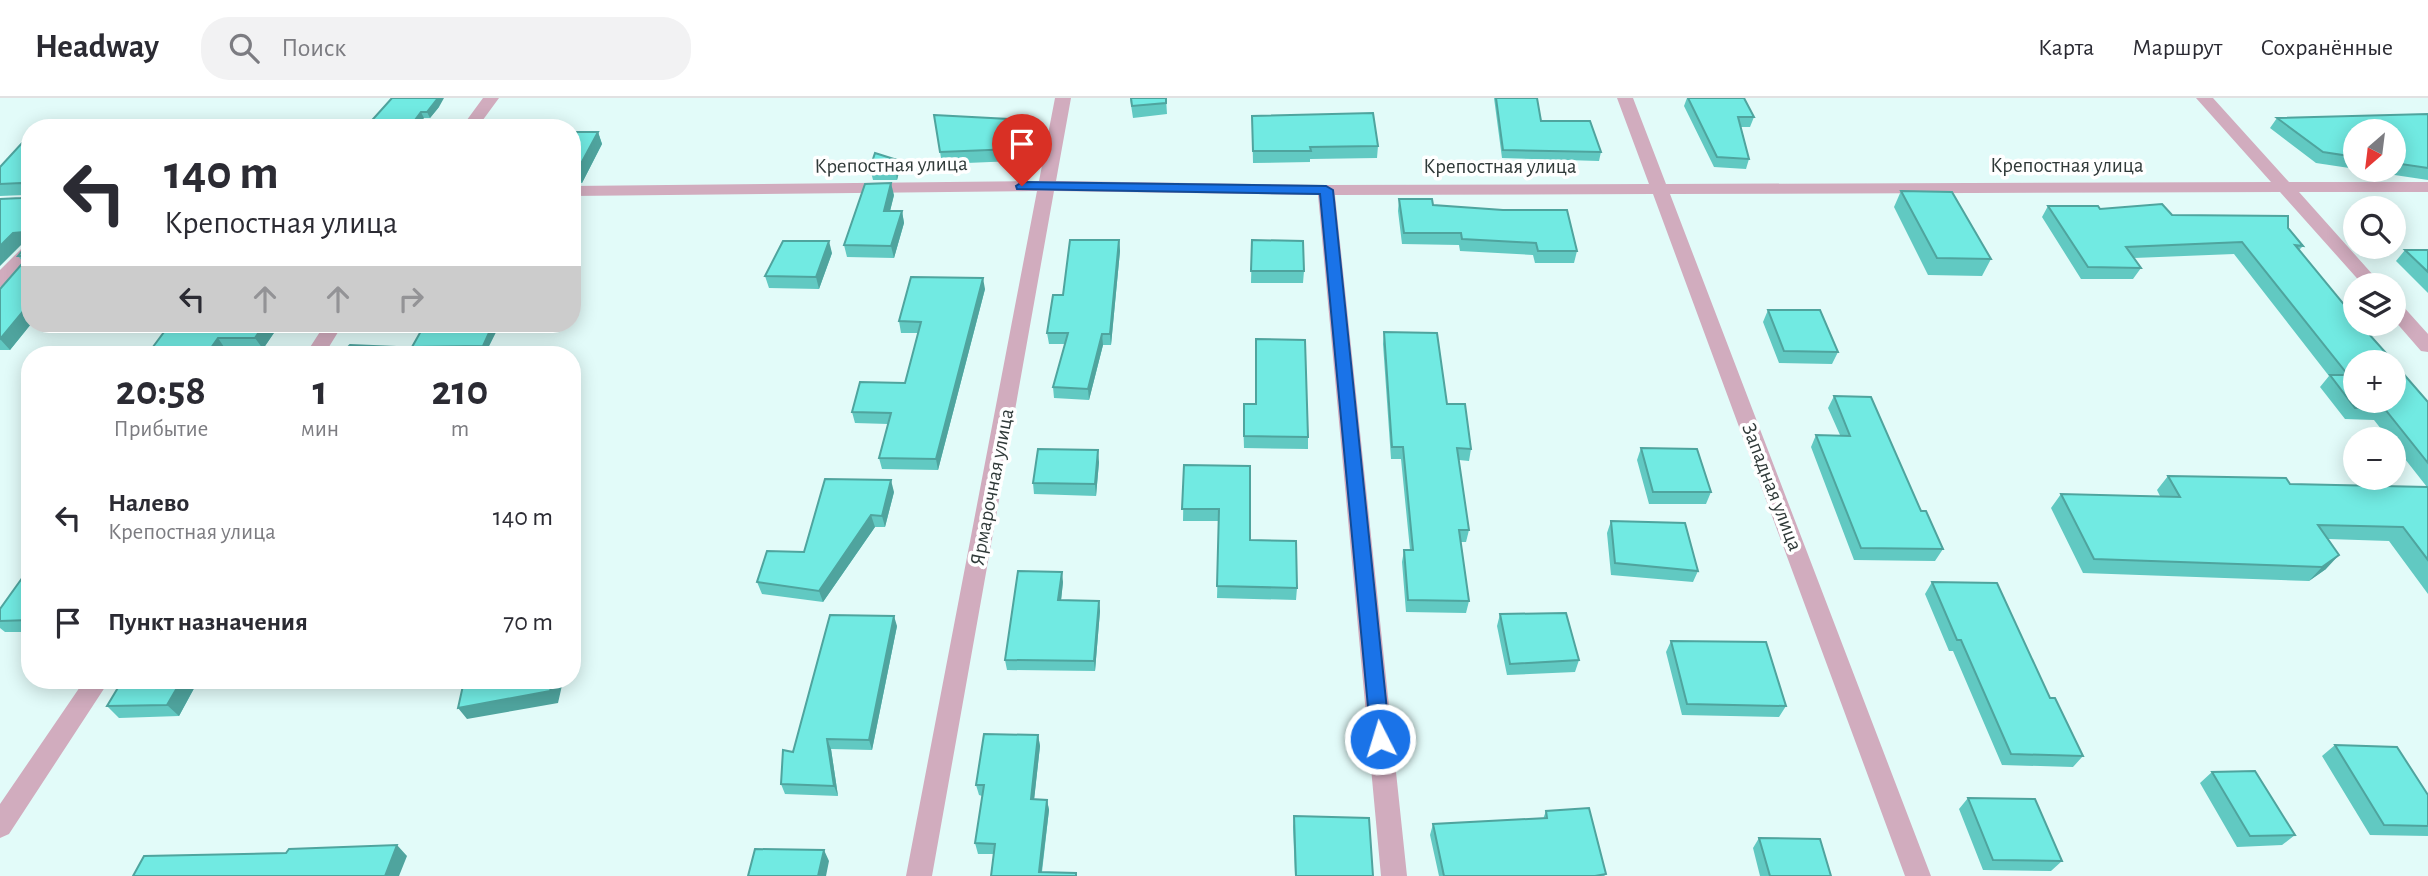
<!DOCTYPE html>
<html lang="ru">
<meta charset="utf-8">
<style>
:root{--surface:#fff;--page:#f2f2f3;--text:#2b2b33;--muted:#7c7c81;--line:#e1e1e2}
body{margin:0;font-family:"Alegreya Sans",sans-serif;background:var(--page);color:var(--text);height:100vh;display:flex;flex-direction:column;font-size:26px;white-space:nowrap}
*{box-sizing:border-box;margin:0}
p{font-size:23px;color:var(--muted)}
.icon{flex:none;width:38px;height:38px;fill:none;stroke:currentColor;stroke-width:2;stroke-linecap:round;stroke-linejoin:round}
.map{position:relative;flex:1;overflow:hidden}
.drawer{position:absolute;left:21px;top:248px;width:560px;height:343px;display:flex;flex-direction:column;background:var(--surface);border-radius:28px;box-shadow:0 4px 18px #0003}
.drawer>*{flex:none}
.top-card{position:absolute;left:21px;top:21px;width:560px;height:214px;border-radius:28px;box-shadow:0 4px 18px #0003;background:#fff;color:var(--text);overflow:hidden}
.needle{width:46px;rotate:208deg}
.controls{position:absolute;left:2343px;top:21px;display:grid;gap:14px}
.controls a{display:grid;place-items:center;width:63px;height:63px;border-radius:50%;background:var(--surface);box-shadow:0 4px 18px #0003;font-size:35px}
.pin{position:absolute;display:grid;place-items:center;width:60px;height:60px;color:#fff;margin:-72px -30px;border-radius:50% 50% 50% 0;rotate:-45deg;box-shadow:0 0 7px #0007}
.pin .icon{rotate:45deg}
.me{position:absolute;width:77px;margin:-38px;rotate:355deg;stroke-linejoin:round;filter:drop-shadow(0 0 5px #0008)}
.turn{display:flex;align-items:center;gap:24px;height:147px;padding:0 28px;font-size:32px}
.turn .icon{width:91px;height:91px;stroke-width:2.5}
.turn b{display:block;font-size:49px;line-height:60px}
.lanes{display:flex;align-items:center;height:66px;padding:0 28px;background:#0003;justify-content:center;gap:35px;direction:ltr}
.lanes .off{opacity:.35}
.eta{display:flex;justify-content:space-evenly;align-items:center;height:119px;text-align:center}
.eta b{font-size:42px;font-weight:700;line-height:49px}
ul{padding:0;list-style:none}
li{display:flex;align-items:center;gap:21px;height:105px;padding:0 28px}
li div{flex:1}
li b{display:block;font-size:26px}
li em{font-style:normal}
header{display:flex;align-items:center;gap:42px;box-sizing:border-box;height:98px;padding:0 35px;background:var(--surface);border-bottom:2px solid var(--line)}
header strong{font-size:33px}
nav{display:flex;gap:38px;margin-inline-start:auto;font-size:24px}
.search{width:490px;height:63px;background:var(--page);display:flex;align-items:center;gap:18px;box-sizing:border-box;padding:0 24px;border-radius:28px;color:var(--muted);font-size:26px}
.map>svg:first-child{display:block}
</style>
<header>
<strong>Headway</strong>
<div class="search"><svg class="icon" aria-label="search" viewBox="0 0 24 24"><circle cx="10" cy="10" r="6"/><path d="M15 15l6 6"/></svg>Поиск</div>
<nav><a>Карта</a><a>Маршрут</a><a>Сохранённые</a></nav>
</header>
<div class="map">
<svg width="2428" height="778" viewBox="0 0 2428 778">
<rect width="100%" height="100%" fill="#e2fbf9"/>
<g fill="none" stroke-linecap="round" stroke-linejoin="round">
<!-- street -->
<path fill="#d1acbe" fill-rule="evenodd" d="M 483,0 L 499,0 L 477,30 L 461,30 Z
M 1055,0 L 1071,0 L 1056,83 L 1326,87 L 1649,86 L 1617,0 L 1633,0 L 1666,86 L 2271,84 L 2196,0 L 2213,0 L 2289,84 L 2428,84 L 2428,94 L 2299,94 L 2382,187 L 2363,187 L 2280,94 L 1670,96 L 1931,778 L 1905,778 L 1653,96 L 1335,97 L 1407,778 L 1381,778 L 1318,97 L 1054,93 L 932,778 L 906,778 L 1037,93 L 572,98 L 572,88 L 1039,83 Z
M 30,147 L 30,163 L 6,187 L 0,189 L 0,172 L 24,148 Z
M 2394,204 L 2401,206 L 2428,236 L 2428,254 L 2421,253 L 2394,222 Z
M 325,226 L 343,226 L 324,257 L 305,257 Z
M 84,583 L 109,583 L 9,736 L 0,740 L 0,706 Z"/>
</g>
<!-- wall -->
<path fill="#61c9c2" d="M 1130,0 L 1166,0 L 1167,16 L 1133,20 Z
M 1494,0 L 1537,0 L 1541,23 L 1601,54 L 1599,63 L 1502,60 Z
M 1687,0 L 1744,0 L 1754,19 L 1750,29 L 1741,29 L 1749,61 L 1746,71 L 1714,69 L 1684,8 Z
M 439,9 L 430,20 L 424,20 L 365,30 Z
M 2428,16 L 2428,82 L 2361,72 L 2394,72 L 2394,33 L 2356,33 L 2356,71 L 2316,65 L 2270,30 L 2277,20 Z
M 934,17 L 1009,21 L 1015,63 L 942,66 Z
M 1252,18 L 1378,48 L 1377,60 L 1310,61 L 1310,64 L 1253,65 Z
M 572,34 L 598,34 L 602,46 L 582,85 L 572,85 Z
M 30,46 L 30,226 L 31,226 L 10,252 L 0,252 L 0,191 L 23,164 L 18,158 L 23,152 L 23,146 L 22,146 L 21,100 L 24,98 L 24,97 L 0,98 L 0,69 Z
M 875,55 L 899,74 L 897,82 L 873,82 L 870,70 Z
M 1901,93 L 1991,161 L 1982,178 L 1928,177 L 1894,109 Z
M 894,97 L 890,113 L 902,113 L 904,125 L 894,160 L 847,159 L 844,147 Z
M 1399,101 L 1433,107 L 1577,153 L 1574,165 L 1535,165 L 1533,157 L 1460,153 L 1459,147 L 1402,146 L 1398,113 Z
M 2048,108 L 2172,117 L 2288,130 L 2303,148 L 2299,152 L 2356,221 L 2428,304 L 2428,496 L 2389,443 L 2328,441 L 2326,471 L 2309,483 L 2083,475 L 2051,410 L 2061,396 L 2160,398 L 2157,392 L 2168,378 L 2290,386 L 2427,389 L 2394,347 L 2394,341 L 2389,341 L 2374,322 L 2345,321 L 2320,289 L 2329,278 L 2234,156 L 2134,160 L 2141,170 L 2133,181 L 2081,181 L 2042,119 Z
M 1119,142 L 1120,153 L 1111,247 L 1103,247 L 1089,302 L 1054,300 L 1053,289 L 1065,246 L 1049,246 L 1047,235 L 1063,197 Z
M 1252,142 L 1304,173 L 1303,185 L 1251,185 Z
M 2405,152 L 2428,152 L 2428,195 L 2396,163 Z
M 832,155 L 819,191 L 769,190 L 765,178 Z
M 985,191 L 938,372 L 882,371 L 879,360 L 888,326 L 855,325 L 852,314 L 905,285 L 918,235 L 901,235 L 899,223 Z
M 1768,212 L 1838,254 L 1832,266 L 1779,265 L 1763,224 Z
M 170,226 L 280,226 L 263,251 L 226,252 Z
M 500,226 L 486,254 L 416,255 L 412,249 Z
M 1384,234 L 1447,306 L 1471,351 L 1469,363 L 1459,362 L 1469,432 L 1466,444 L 1461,444 L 1469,503 L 1466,515 L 1406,514 L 1402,464 L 1404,452 L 1410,452 L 1401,361 L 1391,361 L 1383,246 Z
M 1834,298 L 1943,451 L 1935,463 L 1854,462 L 1811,349 L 1816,337 L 1840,337 L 1828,310 Z
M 1255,306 L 1308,339 L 1308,351 L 1244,350 L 1243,318 Z
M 1641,350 L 1711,394 L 1706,406 L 1649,406 L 1637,362 Z
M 1099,364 L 1096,398 L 1034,396 L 1033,385 Z
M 1184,367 L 1250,442 L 1297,490 L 1296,502 L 1217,500 L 1219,423 L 1183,423 Z
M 894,394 L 885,429 L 875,429 L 823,504 L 762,496 L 757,484 Z
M 1611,423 L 1698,473 L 1693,484 L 1611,477 L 1607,435 Z
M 30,469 L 30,534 L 5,534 L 0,530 L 0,511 Z
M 1063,484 L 1061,502 L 1099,503 L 1100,513 L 1095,573 L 1007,572 L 1005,562 Z
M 1932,484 L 2050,600 L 2083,658 L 2073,669 L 2002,667 L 1953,553 L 1949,553 L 1925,496 Z
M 1500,516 L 1579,562 L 1575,574 L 1507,577 L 1497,528 Z
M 897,528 L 872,652 L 831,651 L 838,698 L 785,696 L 781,686 L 793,654 Z
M 1671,543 L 1786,608 L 1779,619 L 1682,617 L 1666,554 Z
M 198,583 L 179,618 L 119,620 L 107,608 Z
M 1038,637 L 1040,648 L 1034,701 L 1047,702 L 1049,712 L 1042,774 L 1076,775 L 1077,778 L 991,778 L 994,756 L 978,756 L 975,745 L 982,698 L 979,697 L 976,687 Z
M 2335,647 L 2428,697 L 2428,738 L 2370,737 L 2322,658 Z
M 2212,674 L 2295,737 L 2282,747 L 2237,749 L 2200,685 Z
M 1968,700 L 2062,763 L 2051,773 L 1983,772 L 1959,711 Z
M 1546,713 L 1605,778 L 1439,778 L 1430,737 L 1433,726 L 1543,721 Z
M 1294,718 L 1373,778 L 1295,778 L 1293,729 Z
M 1759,740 L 1831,778 L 1760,778 L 1753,750 Z"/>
<!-- shaded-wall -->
<path fill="#4fa49e" d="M 438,0 L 444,0 L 439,9 L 430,20 L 427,14 Z
M 421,14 L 424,20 L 417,30 L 409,30 Z
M 598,34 L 602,46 L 582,85 L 577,73 Z
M 897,62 L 899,74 L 897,82 L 895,70 Z
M 891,85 L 894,97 L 887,125 L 884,113 Z
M 902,113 L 904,125 L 894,160 L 891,148 Z
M 23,134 L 30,145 L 22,146 L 0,168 L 0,148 L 13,135 Z
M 1119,142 L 1120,153 L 1111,247 L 1110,236 Z
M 829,143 L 832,155 L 819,191 L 816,179 Z
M 983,180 L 985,191 L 938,372 L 936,361 Z
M 30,205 L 30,226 L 31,226 L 10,252 L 0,241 Z
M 264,226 L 280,226 L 263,251 L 255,240 Z
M 493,226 L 500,226 L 486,254 L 483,248 Z
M 1102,236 L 1103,247 L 1089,302 L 1088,291 Z
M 218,240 L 226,252 L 223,257 L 206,257 Z
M 395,249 L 400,257 L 391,257 Z
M 1098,352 L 1099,364 L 1096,398 L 1095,386 Z
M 891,382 L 894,394 L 885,429 L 882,418 Z
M 871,417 L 875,429 L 823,504 L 819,493 Z
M 2339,457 L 2326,471 L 2309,483 L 2322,469 Z
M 1062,474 L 1063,484 L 1060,512 L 1058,502 Z
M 1099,503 L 1100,513 L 1095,573 L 1094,563 Z
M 894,518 L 897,528 L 872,652 L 869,642 Z
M 181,583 L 198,583 L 179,618 L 167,607 Z
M 553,583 L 563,583 L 558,605 L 467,621 L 458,610 Z
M 1038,637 L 1040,648 L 1033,712 L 1031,701 Z
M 827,641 L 831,651 L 838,698 L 834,688 Z
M 1047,702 L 1049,712 L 1041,778 L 1039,774 Z
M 397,747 L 407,758 L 399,778 L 385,778 Z
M 824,752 L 829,763 L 826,778 L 818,778 Z"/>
<!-- building -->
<path fill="#71eae2" stroke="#4fa49e" stroke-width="2" d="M 392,0 L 438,0 L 427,14 L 421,14 L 409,30 L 365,30 Z
M 1131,0 L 1166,0 L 1166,5 L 1132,8 Z
M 1496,0 L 1537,0 L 1541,23 L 1590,23 L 1601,54 L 1503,52 Z
M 1688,0 L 1744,0 L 1754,19 L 1738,19 L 1749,61 L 1717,59 Z
M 1373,15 L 1378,48 L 1310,49 L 1311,53 L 1253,53 L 1252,18 Z
M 2428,16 L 2428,70 L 2394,65 L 2394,33 L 2356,33 L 2356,59 L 2323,54 L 2277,20 Z
M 934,17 L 1009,21 L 1013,51 L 940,54 Z
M 572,34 L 598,34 L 577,73 L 572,73 Z
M 22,45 L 30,46 L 30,205 L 0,241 L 0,191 L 29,158 L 18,158 L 23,152 L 23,134 L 13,135 L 0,148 L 0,101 L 21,100 L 24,98 L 24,88 L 21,85 L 0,86 L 0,69 Z
M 875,55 L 897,62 L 895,70 L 870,70 Z
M 891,85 L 884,113 L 902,113 L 891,148 L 844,147 L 865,86 Z
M 1901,93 L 1952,94 L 1991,161 L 1937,160 Z
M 1399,101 L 1432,101 L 1433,107 L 1503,112 L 1567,112 L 1577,153 L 1538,153 L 1536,145 L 1462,141 L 1461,135 L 1404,135 Z
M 2162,106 L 2172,117 L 2288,118 L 2288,130 L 2303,148 L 2295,147 L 2356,221 L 2356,226 L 2360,226 L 2394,264 L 2356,264 L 2356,303 L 2394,303 L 2394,265 L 2428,304 L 2428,365 L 2384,310 L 2355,310 L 2330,277 L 2348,277 L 2242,144 L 2126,149 L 2141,170 L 2088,169 L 2048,108 L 2098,108 L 2100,111 Z
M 1070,142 L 1119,142 L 1110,236 L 1102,236 L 1088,291 L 1053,289 L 1068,235 L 1047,235 L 1053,197 L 1063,197 Z
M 1252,142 L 1303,143 L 1304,173 L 1251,173 Z
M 783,143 L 829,143 L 816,179 L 765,178 Z
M 2405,152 L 2428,152 L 2428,174 Z
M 911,179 L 983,180 L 936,361 L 879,360 L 891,315 L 852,314 L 860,284 L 905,285 L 921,224 L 899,223 Z
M 1768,212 L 1820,212 L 1838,254 L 1784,253 Z
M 170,226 L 264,226 L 255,240 L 218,240 L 206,257 L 147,257 Z
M 425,226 L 493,226 L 483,248 L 412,249 Z
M 1384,234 L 1437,235 L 1447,306 L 1465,306 L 1471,351 L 1457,350 L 1469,432 L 1459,432 L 1469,503 L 1408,502 L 1404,452 L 1413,452 L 1403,349 L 1392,349 Z
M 1256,241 L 1305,242 L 1308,339 L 1244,338 L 1244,306 L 1256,306 Z
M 350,247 L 395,249 L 391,257 L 340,257 Z
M 1834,298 L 1871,299 L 1921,413 L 1926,413 L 1943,451 L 1861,450 L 1816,337 L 1850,338 Z
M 1641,350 L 1697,351 L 1711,394 L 1653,394 Z
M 1038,351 L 1098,352 L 1095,386 L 1033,385 Z
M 1184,367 L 1250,368 L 1250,442 L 1296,443 L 1297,490 L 1217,488 L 1219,411 L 1182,411 Z
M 2168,378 L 2286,380 L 2290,386 L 2428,389 L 2428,462 L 2403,429 L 2318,427 L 2339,457 L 2322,469 L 2094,461 L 2061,396 L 2180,399 Z
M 825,381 L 891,382 L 882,418 L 871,417 L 819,493 L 757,484 L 767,453 L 804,454 Z
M 1611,423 L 1685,425 L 1698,473 L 1615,465 Z
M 30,469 L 30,522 L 0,523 L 0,511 Z
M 1018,473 L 1062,474 L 1058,502 L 1099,503 L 1094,563 L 1005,562 Z
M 1932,484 L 1997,485 L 2050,600 L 2055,600 L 2083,658 L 2011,656 L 1961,542 L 1957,542 Z
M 1566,515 L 1579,562 L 1510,566 L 1500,516 Z
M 830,517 L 894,518 L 869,642 L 827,641 L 834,688 L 781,686 L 783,652 L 793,654 Z
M 1671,543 L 1766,544 L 1786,608 L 1687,606 Z
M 122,583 L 181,583 L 167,607 L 107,608 Z
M 464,583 L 553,583 L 550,593 L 458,610 Z
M 984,636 L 1038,637 L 1031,701 L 1047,702 L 1039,774 L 1076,775 L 1076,778 L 991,778 L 995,746 L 975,745 L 984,687 L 976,687 Z
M 2335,647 L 2397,649 L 2428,697 L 2428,728 L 2384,727 Z
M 2255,673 L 2295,737 L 2250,738 L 2212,674 Z
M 1968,700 L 2035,701 L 2062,763 L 1993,762 Z
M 1589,710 L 1606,776 L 1595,778 L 1444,778 L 1433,726 L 1547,720 L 1546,713 Z
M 1294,718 L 1369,720 L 1373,778 L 1296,778 Z
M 1759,740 L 1820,741 L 1831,778 L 1770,778 Z
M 397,747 L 385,778 L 133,778 L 144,758 L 286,755 L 289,751 Z
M 755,751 L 824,752 L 818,778 L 748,778 Z"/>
<!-- route -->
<path fill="#1a73e8" stroke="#114b97" stroke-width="2" d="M 1022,84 L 1326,88 L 1333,92 L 1390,641 L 1387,647 L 1380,649 L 1374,647 L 1371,641 L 1320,96 L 1017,91 L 1016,88 Z"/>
<g text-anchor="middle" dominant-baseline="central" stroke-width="7" stroke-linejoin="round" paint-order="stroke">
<!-- street labels -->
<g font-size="21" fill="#303a39" stroke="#fff">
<text transform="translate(891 67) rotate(-1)">Крепостная улица</text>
<text x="2067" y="67">Крепостная улица</text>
<text x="1500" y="68">Крепостная улица</text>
<text transform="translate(992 389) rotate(-79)">Ярмарочная улица</text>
<text transform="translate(1772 389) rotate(69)">Западная улица</text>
</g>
</g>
</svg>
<div class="controls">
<a><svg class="needle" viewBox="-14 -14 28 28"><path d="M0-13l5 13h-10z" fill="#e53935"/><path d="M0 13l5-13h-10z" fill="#7c7c81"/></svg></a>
<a><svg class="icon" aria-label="search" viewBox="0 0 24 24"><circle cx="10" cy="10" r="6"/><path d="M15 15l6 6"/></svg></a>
<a><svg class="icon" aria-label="layers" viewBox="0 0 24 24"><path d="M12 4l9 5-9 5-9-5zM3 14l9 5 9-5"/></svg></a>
<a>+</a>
<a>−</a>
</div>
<div class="pin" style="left:1022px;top:88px;background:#d93025"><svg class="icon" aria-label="arrive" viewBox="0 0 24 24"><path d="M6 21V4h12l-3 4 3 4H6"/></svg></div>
<svg class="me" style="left:1380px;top:641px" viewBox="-20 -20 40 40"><circle r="17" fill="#1a73e8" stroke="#fff" stroke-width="3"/><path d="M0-11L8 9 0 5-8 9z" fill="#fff"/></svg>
<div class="top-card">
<div class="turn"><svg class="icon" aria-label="left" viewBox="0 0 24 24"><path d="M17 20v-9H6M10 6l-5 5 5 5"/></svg><div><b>140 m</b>Крепостная улица</div></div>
<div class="lanes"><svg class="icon" aria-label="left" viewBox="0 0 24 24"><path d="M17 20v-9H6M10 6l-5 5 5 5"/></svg><svg class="icon off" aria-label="ahead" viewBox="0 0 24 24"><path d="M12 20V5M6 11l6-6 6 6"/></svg><svg class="icon off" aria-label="ahead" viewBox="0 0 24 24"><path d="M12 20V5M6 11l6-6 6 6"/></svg><svg class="icon off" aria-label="right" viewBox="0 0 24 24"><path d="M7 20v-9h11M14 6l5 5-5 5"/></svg></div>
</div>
<section class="drawer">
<div class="eta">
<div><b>20:58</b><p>Прибытие</p></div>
<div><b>1</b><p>мин</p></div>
<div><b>210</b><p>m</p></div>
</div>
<ul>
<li><svg class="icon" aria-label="left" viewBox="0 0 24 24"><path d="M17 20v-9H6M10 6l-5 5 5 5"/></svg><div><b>Налево</b><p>Крепостная улица</p></div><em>140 m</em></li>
<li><svg class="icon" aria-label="arrive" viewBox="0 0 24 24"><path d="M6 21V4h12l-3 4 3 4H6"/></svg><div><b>Пункт назначения</b></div><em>70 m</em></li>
</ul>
</section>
</div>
